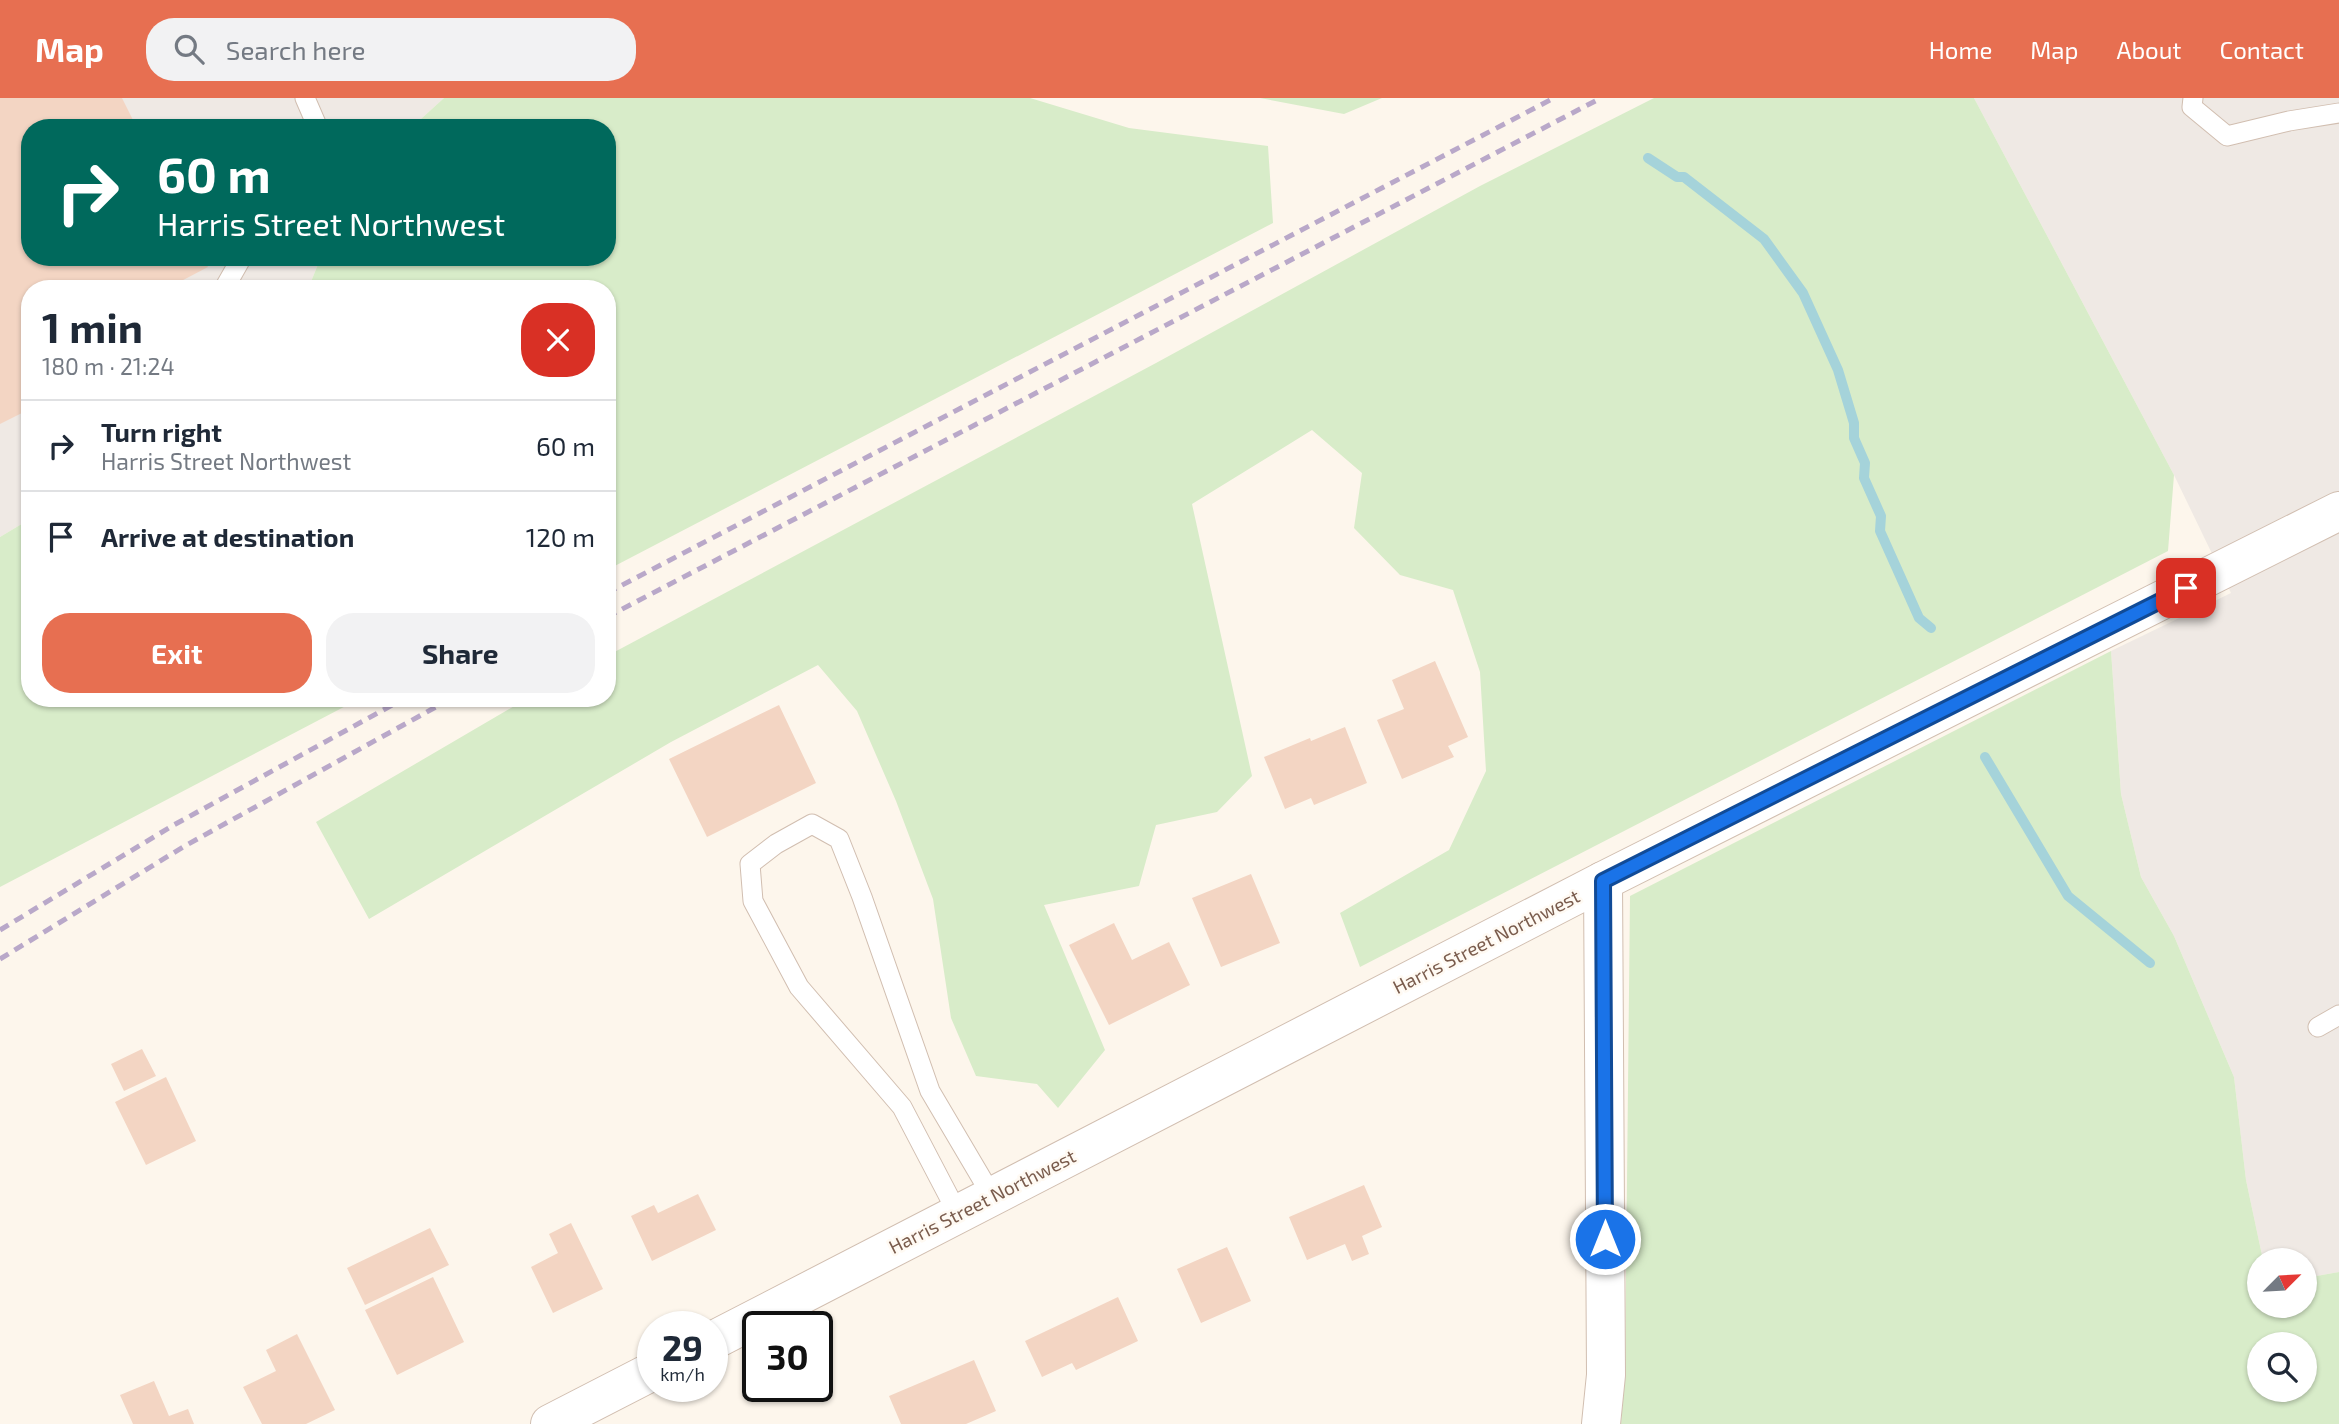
<!DOCTYPE html>
<meta charset="utf-8">
<style>
:root{--surface:#fff;--page:#f2f2f3;--text:#1f2937;--muted:#747a83;--line:#e0e1e3;--accent:#e76f51}
body{margin:0;font-family:"Exo 2",sans-serif;background:var(--page);color:var(--text);height:100vh;display:flex;flex-direction:column;font-size:26px;white-space:nowrap}
*{box-sizing:border-box;margin:0}
p{font-size:23px;color:var(--muted)}
.icon{flex:none;width:38px;height:38px;fill:none;stroke:currentColor;stroke-width:2;stroke-linecap:round;stroke-linejoin:round}
.map{position:relative;flex:1;overflow:hidden}
.sheet{position:absolute;left:21px;top:182px;width:595px;height:427px;display:flex;flex-direction:column;background:var(--surface);border-radius:28px;box-shadow:0 2px 5px #0004}
.sheet>*{flex:none}
.guide{position:absolute;left:21px;top:21px;width:595px;height:147px;border-radius:28px;box-shadow:0 2px 5px #0004;background:#00695c;color:#fff;overflow:hidden}
.needle{width:46px;rotate:66deg}
.controls{position:absolute;left:2247px;top:1150px;display:grid;gap:14px}
.controls a{display:grid;place-items:center;width:70px;height:70px;border-radius:50%;background:var(--surface);box-shadow:0 2px 5px #0004;font-size:35px}
.speed{position:absolute;left:637px;top:1213px;display:flex;gap:14px;font-size:35px;font-weight:700;text-align:center}
.speed>*{display:grid;place-content:center;width:91px;height:91px;border-radius:50%;background:var(--surface);box-shadow:0 2px 5px #0004;line-height:1}
.speed small{font-size:18px;font-weight:400}
.speed .limit{border:4px solid #111;border-radius:10px;background:#fff;color:#111}
.pin{position:absolute;display:grid;place-items:center;width:60px;height:60px;color:#fff;margin:-30px;border-radius:14px;box-shadow:0 4px 10px #0006}
.me{position:absolute;width:77px;margin:-38px;rotate:0deg;stroke-linejoin:round;filter:drop-shadow(0 0 5px #0008)}
.turn{display:flex;align-items:center;gap:24px;height:147px;padding:0 21px;font-size:32px}
.turn .icon{width:91px;height:91px;stroke-width:2.5}
.turn b{display:block;font-size:49px;line-height:60px}
.round{display:grid;place-items:center;flex:none;width:74px;height:74px;border-radius:28px;background:var(--page)}
.head{display:flex;align-items:center;justify-content:space-between;height:119px;padding:0 21px}
h1{font-size:42px;font-weight:700;line-height:52px}
.action{display:flex;gap:14px;margin-top:auto;padding:14px 21px}
.action a{flex:1;height:80px;border-radius:28px;background:var(--accent);color:#fff;font-size:28px;font-weight:700;line-height:80px;text-align:center}
.action a+a{background:var(--page);color:var(--text)}
ul{padding:0;list-style:none}
li{display:flex;align-items:center;gap:21px;height:91px;padding:0 21px;border-top:2px solid var(--line)}
li div{flex:1}
li b{display:block;font-size:26px}
li em{font-style:normal}
header{display:flex;align-items:center;gap:42px;box-sizing:border-box;height:98px;padding:0 35px;background:var(--accent);color:#fff}
header strong{font-size:33px}
nav{display:flex;gap:38px;margin-inline-start:auto;font-size:24px}
.search{width:490px;height:63px;background:var(--page);display:flex;align-items:center;gap:18px;box-sizing:border-box;padding:0 24px;border-radius:28px;color:var(--muted);font-size:26px}
.map>svg:first-child{display:block}
</style>
<header>
<strong>Map</strong>
<div class="search"><svg class="icon" aria-label="search" viewBox="0 0 24 24"><circle cx="10" cy="10" r="6"/><path d="M15 15l6 6"/></svg>Search here</div>
<nav><a>Home</a><a>Map</a><a>About</a><a>Contact</a></nav>
</header>
<div class="map">
<svg width="2339" height="1326" viewBox="0 0 2339 1326">
<rect width="100%" height="100%" fill="#fdf6ec"/>
<!-- industrial -->
<path fill="#efe9e4" d="M 0,0 L 444,0 L 411,30 L 30,30 L 30,159 L 321,159 L 308,191 L 30,191 L 30,421 L 0,439 Z
M 1974,0 L 2339,0 L 2339,1174 L 2305,1180 L 2305,1162 L 2263,1162 L 2246,1082 L 2234,979 L 2174,838 L 2141,779 L 2121,696 L 2111,553 L 2231,495 L 2174,377 Z"/>
<!-- green -->
<path fill="#d8ecc9" fill-rule="evenodd" d="M 444,0 L 1030,0 L 1129,30 L 1268,48 L 1273,125 L 607,472 L 607,191 L 308,191 L 321,159 L 607,159 L 607,30 L 411,30 Z
M 1260,0 L 1382,0 L 1344,16 Z
M 1654,0 L 1974,0 L 2174,377 L 2168,453 L 1360,869 L 1340,815 L 1449,752 L 1486,673 L 1480,574 L 1453,492 L 1400,477 L 1354,430 L 1362,375 L 1312,332 L 1192,406 L 1252,678 L 1217,714 L 1156,727 L 1139,788 L 1044,807 L 1105,952 L 1058,1010 L 1037,986 L 976,978 L 951,920 L 933,801 L 896,703 L 857,613 L 818,567 L 671,644 L 369,821 L 316,724 L 528,600 L 607,600 L 607,558 L 1156,265 L 1480,88 Z
M 30,421 L 30,600 L 361,600 L 0,789 L 0,439 Z
M 2111,553 L 2121,696 L 2141,779 L 2174,838 L 2234,979 L 2246,1082 L 2263,1162 L 2259,1162 L 2259,1208 L 2305,1208 L 2305,1180 L 2339,1174 L 2339,1326 L 1621,1326 L 1625,1275 L 1630,798 ZM 2259,1246 L 2305,1246 L 2305,1292 L 2259,1292 Z"/>
<g fill="none" stroke-linecap="round" stroke-linejoin="round">
<!-- stream -->
<path stroke="#a5d3da" stroke-width="10" d="M 1648,60 L 1677,79 L 1684,79 L 1764,141 L 1803,195 L 1838,272 L 1854,325 L 1854,340 L 1865,365 L 1864,380 L 1881,418 L 1880,433 L 1919,520 L 1931,530
M 1985,659 L 2068,798 L 2150,865"/>
</g>
<!-- building -->
<path fill="#f3d5c3" d="M 0,0 L 122,0 L 137,30 L 30,30 L 30,159 L 203,159 L 208,169 L 166,191 L 30,191 L 30,311 L 0,326 Z
M 1435,563 L 1468,639 L 1448,648 L 1454,659 L 1402,681 L 1377,622 L 1404,611 L 1392,582 Z
M 779,607 L 816,685 L 707,739 L 669,661 Z
M 1345,629 L 1367,685 L 1314,707 L 1311,700 L 1285,711 L 1264,659 L 1310,640 L 1311,643 Z
M 1251,776 L 1280,845 L 1221,869 L 1192,800 Z
M 1114,825 L 1132,862 L 1169,844 L 1190,887 L 1109,927 L 1069,847 Z
M 142,951 L 156,978 L 124,993 L 111,966 Z
M 166,979 L 196,1043 L 146,1067 L 115,1004 Z
M 1364,1087 L 1382,1129 L 1362,1138 L 1369,1156 L 1352,1163 L 1345,1146 L 1307,1162 L 1289,1119 Z
M 698,1096 L 716,1132 L 652,1163 L 631,1118 L 654,1107 L 658,1115 Z
M 571,1125 L 603,1191 L 553,1215 L 531,1169 L 558,1155 L 549,1136 Z
M 430,1130 L 449,1167 L 365,1207 L 347,1170 Z
M 1227,1149 L 1251,1203 L 1201,1225 L 1177,1171 Z
M 433,1179 L 464,1244 L 397,1277 L 365,1212 Z
M 1118,1199 L 1138,1243 L 1076,1272 L 1072,1265 L 1042,1279 L 1025,1243 Z
M 297,1236 L 335,1312 L 306,1326 L 262,1326 L 243,1289 L 276,1273 L 266,1252 Z
M 974,1262 L 996,1313 L 966,1326 L 901,1326 L 889,1298 Z
M 154,1283 L 169,1318 L 188,1311 L 194,1326 L 133,1326 L 120,1297 Z"/>
<g fill="none" stroke-linecap="round" stroke-linejoin="round">
<defs>
<path id="service" d="M 305,0 L 318,30
M 2193,0 L 2192,9 L 2227,38 L 2289,23 L 2339,15
M 225,189 L 242,159
M 2318,929 L 2339,917
M 958,1116 L 902,1009 L 799,889 L 753,803 L 750,766 L 776,746 L 812,726 L 839,741 L 862,799 L 930,993 L 992,1098"/>
<path id="minor" d="M 1601,1326 L 1606,1277 L 1603,783"/>
<path id="tertiary" d="M 712,1243 L 1603,783 L 2339,413
M 550,1326 L 653,1273"/>
</defs>
<!-- service casing -->
<use href="#service" stroke="#d1beb0" stroke-width="21"/>
<!-- minor casing -->
<use href="#minor" stroke="#d1beb0" stroke-width="40"/>
<!-- tertiary casing -->
<use href="#tertiary" stroke="#d1beb0" stroke-width="40"/>
<!-- service -->
<use href="#service" stroke="#fff" stroke-width="19"/>
<!-- minor -->
<use href="#minor" stroke="#fff" stroke-width="38"/>
<!-- tertiary -->
<use href="#tertiary" stroke="#fff" stroke-width="38"/>
<!-- rail -->
<path stroke="#b9a8c9" stroke-width="5" stroke-dasharray="10 7" stroke-linecap="butt" d="M 607,495 L 1554,0
M 607,519 L 1601,0
M 0,832 L 172,728 L 405,600
M 0,861 L 183,749 L 452,600"/>
</g>
<g fill="none" stroke-linecap="round" stroke-linejoin="round">
<defs>
<path id="route" d="M 1605,1141 L 1603,783 L 2186,490"/>
</defs>
<!-- route casing -->
<use href="#route" stroke="#114b97" stroke-width="18"/>
<!-- route -->
<use href="#route" stroke="#1a73e8" stroke-width="12"/>
</g>
<g text-anchor="middle" dominant-baseline="central" stroke-width="5" stroke-linejoin="round" paint-order="stroke">
<!-- street labels -->
<g font-size="19" fill="#7a5c4d" stroke="#fffaf3">
<text transform="translate(1486 843) rotate(-27)">Harris Street Northwest</text>
<text transform="translate(982 1103) rotate(-27)">Harris Street Northwest</text>
</g>
</g>
</svg>
<div class="controls">
<a><svg class="needle" viewBox="-14 -14 28 28"><path d="M0-13l5 13h-10z" fill="#e53935"/><path d="M0 13l5-13h-10z" fill="#747a83"/></svg></a>
<a><svg class="icon" aria-label="search" viewBox="0 0 24 24"><circle cx="10" cy="10" r="6"/><path d="M15 15l6 6"/></svg></a>
</div>
<div class="speed"><div>29<small>km/h</small></div><div class="limit">30</div></div>
<div class="pin" style="left:2186px;top:490px;background:#d93025"><svg class="icon" aria-label="arrive" viewBox="0 0 24 24"><path d="M6 21V4h12l-3 4 3 4H6"/></svg></div>
<svg class="me" style="left:1605px;top:1141px" viewBox="-20 -20 40 40"><circle r="17" fill="#1a73e8" stroke="#fff" stroke-width="3"/><path d="M0-11L8 9 0 5-8 9z" fill="#fff"/></svg>
<div class="guide">
<div class="turn"><svg class="icon" aria-label="right" viewBox="0 0 24 24"><path d="M7 20v-9h11M14 6l5 5-5 5"/></svg><div><b>60 m</b>Harris Street Northwest</div></div>
</div>
<section class="sheet">
<div class="head"><div><h1>1 min</h1><p>180 m · 21:24</p></div><a class="round" style="background:#d93025;color:#fff"><svg class="icon" aria-label="close" viewBox="0 0 24 24"><path d="M6 6l12 12M18 6L6 18"/></svg></a></div>
<ul>
<li><svg class="icon" aria-label="right" viewBox="0 0 24 24"><path d="M7 20v-9h11M14 6l5 5-5 5"/></svg><div><b>Turn right</b><p>Harris Street Northwest</p></div><em>60 m</em></li>
<li><svg class="icon" aria-label="arrive" viewBox="0 0 24 24"><path d="M6 21V4h12l-3 4 3 4H6"/></svg><div><b>Arrive at destination</b></div><em>120 m</em></li>
</ul>
<div class="action"><a>Exit</a><a>Share</a></div>
</section>
</div>
